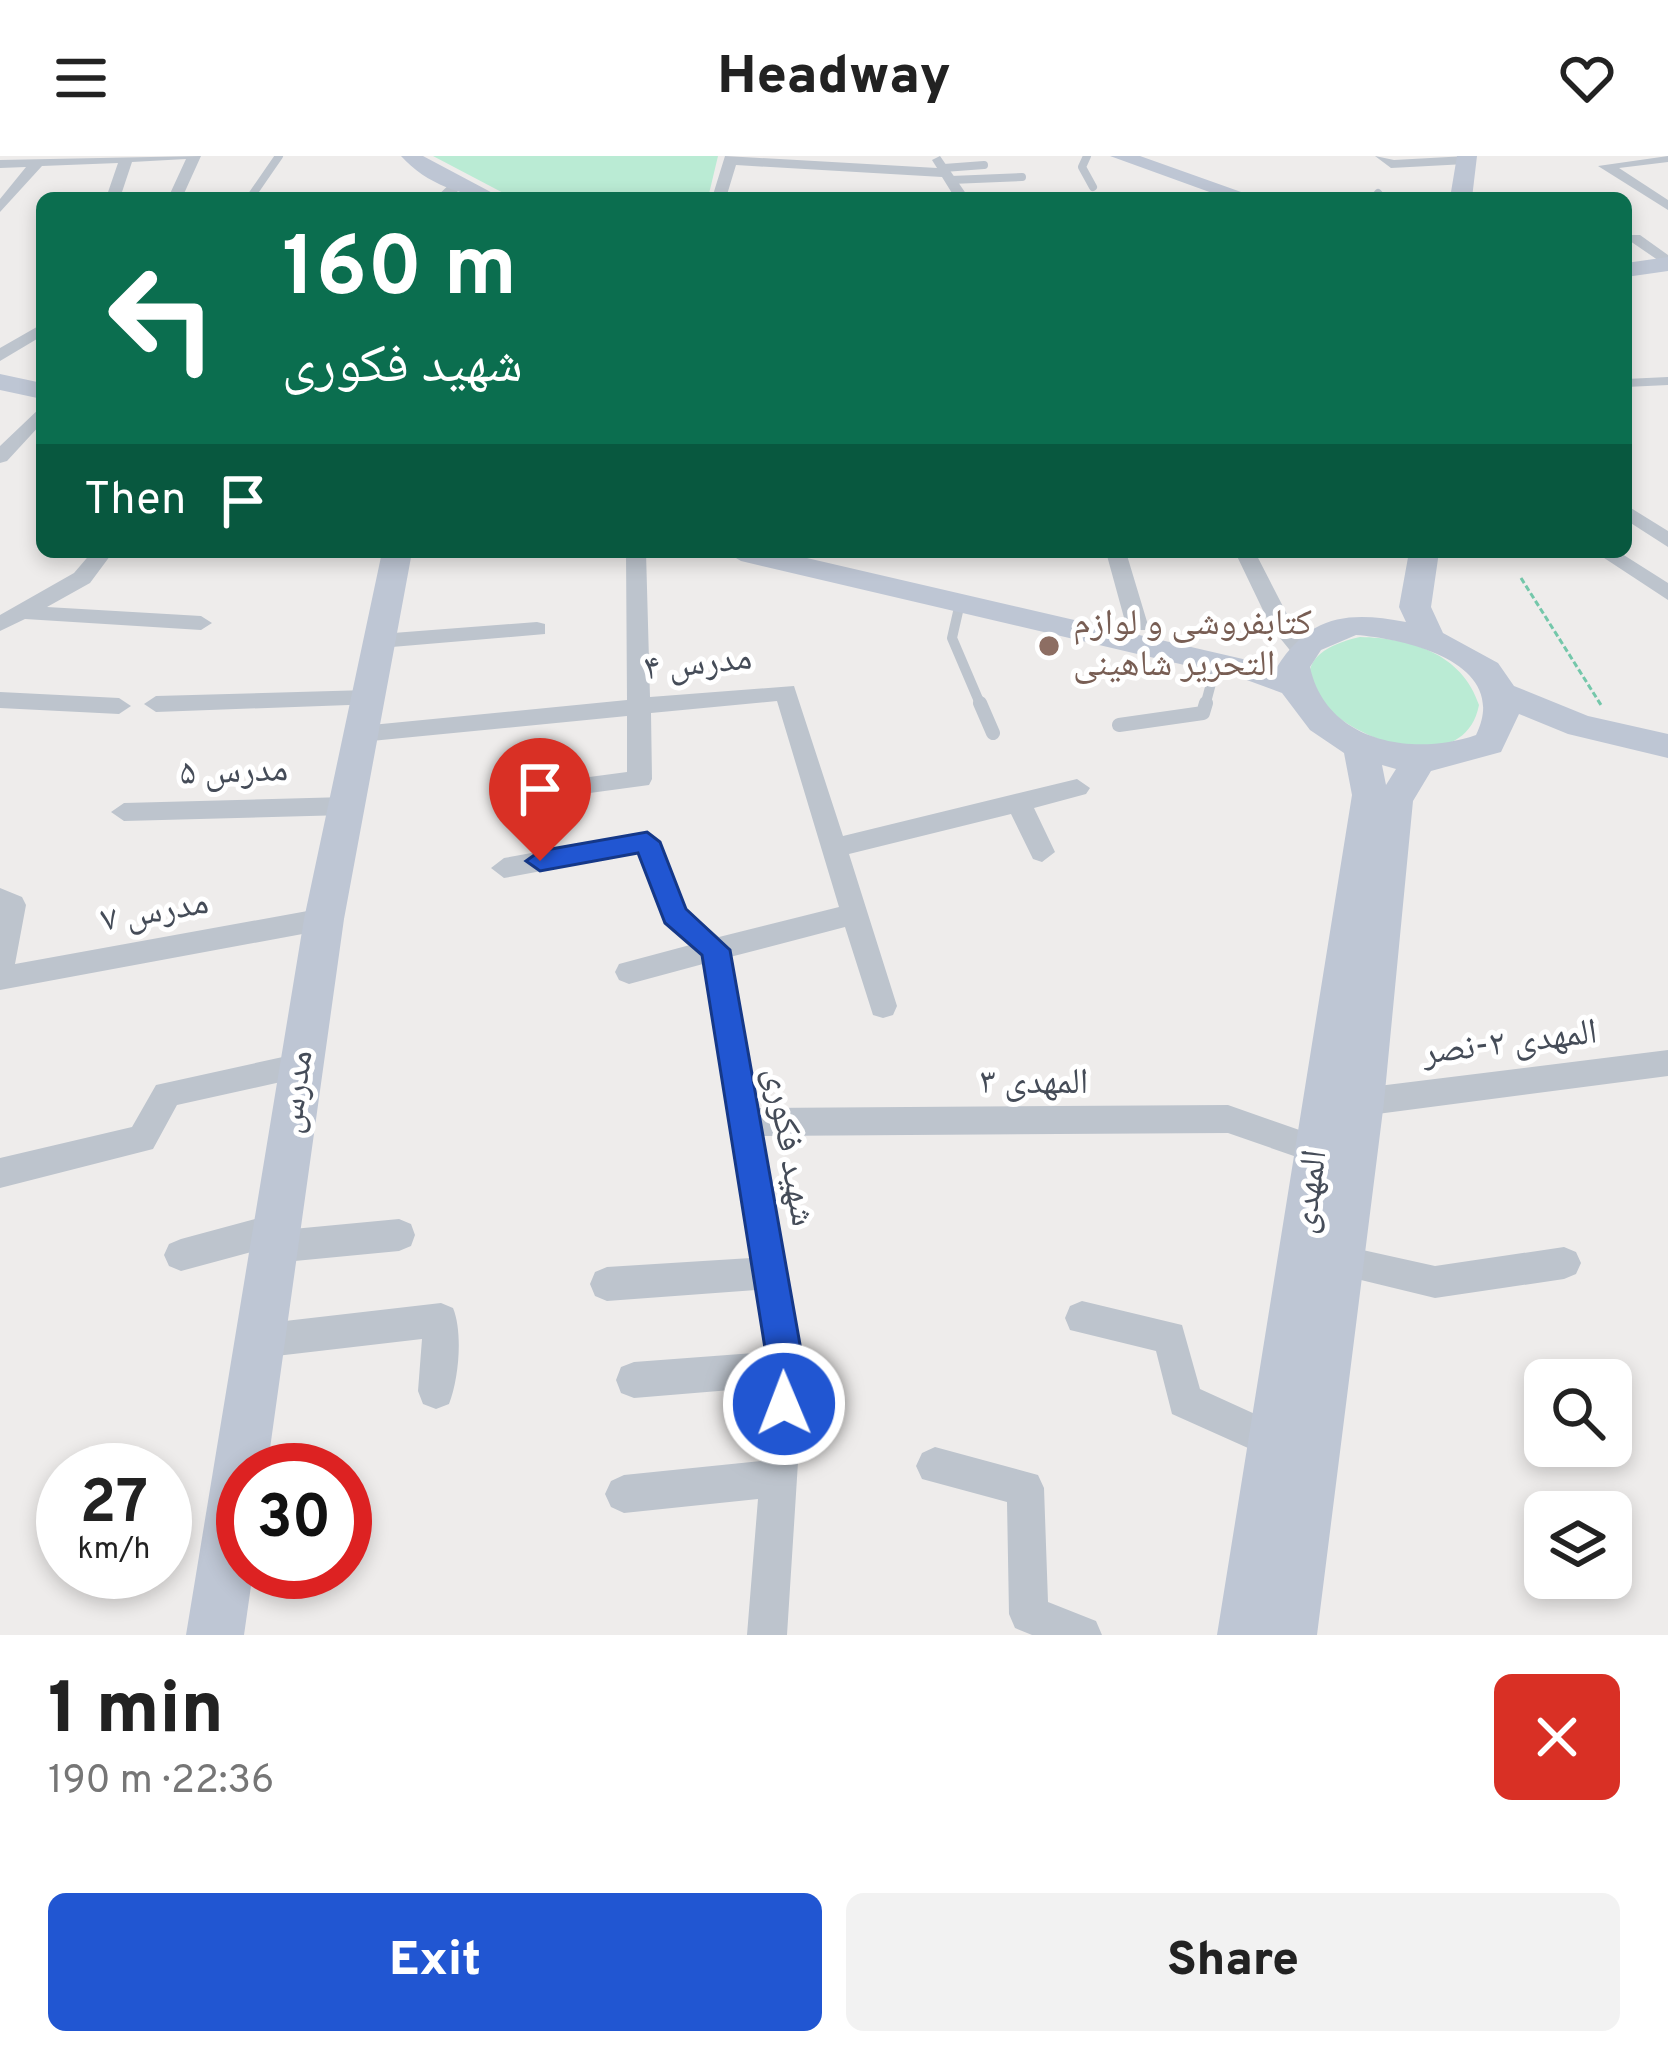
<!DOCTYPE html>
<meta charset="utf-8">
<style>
:root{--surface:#fff;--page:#f2f2f2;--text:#222;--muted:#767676;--accent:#2156d2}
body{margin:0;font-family:Overpass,"Noto Naskh Arabic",sans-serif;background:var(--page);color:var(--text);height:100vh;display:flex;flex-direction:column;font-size:45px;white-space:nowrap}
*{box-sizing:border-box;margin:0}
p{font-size:39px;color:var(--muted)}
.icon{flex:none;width:66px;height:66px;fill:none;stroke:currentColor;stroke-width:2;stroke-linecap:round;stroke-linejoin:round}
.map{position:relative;height:1479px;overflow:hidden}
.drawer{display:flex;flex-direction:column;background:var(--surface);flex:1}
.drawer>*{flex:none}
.banner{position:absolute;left:36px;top:36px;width:1596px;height:366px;border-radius:18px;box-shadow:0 6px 18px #0003;background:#0b6e4f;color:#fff;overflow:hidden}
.tools{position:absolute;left:1524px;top:1203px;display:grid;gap:24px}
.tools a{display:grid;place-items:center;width:108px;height:108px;border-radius:18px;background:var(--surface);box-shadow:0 6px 18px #0003;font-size:60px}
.speed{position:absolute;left:36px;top:1287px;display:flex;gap:24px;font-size:60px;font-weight:700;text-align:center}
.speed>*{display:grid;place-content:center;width:156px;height:156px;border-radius:50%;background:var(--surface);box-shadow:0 6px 18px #0003;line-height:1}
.speed small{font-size:30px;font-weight:400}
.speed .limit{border:18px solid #d22;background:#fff;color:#111}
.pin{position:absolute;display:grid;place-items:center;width:102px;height:102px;color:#fff;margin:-123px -51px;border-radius:50% 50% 50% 0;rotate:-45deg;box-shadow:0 0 12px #0007}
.pin .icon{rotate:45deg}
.me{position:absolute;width:132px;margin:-66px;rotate:359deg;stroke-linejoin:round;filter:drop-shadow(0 0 9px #0008)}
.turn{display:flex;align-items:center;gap:42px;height:252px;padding:0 48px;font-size:54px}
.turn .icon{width:156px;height:156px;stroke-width:2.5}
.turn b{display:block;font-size:84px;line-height:102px}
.then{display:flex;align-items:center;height:114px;padding:0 48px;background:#0003;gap:24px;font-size:45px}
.round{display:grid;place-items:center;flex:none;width:126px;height:126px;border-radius:18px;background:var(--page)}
.head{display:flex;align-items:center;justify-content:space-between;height:204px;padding:0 48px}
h1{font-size:72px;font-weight:800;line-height:90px}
.primary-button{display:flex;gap:24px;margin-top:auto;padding:24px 48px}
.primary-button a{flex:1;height:138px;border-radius:18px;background:var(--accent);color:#fff;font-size:48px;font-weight:800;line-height:138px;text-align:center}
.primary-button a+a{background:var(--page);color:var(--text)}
header{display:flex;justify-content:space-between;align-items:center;height:156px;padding:0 48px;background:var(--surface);font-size:54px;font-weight:800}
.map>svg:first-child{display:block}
</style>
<header><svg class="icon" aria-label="menu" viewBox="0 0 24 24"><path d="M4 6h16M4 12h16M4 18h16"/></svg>Headway<svg class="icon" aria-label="heart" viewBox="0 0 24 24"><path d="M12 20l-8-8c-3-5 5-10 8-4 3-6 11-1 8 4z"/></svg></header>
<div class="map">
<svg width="1668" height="1479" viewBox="0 0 1668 1479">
<rect width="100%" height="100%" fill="#eeeceb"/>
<!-- green -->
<path fill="#baebd4" d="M 433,0 L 718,0 L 708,42 L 513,42 Z
M 1360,481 C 1410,482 1462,497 1479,549 C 1457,663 1204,516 1360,481 Z"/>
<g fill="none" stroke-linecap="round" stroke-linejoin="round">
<!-- path -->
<path stroke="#74c7aa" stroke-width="3" stroke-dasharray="6 3" stroke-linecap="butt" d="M 1521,422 L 1601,549"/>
<!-- lane-far2 -->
<path stroke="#bdc4cd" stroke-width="8" d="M 1087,0 L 1082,11 L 1093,31
M 944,12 L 984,9
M 951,24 L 1022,21
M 1378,37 L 1382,42
M 250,42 L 279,0
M 1626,227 L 1668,225"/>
<!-- lane-far1 -->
<path stroke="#bdc4cd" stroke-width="10" d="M 960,447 L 952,482 L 981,550
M 1205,550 L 1217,505"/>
<!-- lane -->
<path stroke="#bdc4cd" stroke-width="14" d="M 980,547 L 993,577
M 1119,569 L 1203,557 L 1206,547"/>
<!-- street -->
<path fill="#bdc4cd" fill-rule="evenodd" d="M 201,0 L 182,42 L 168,42 L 186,3 L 132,6 L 120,42 L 106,42 L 118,7 L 42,10 L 0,56 L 0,43 L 26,11 L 0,12 L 0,4 Z
M 725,0 L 937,12 L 932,4 L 940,0 L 969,42 L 955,42 L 942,21 L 736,9 L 726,42 L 712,42 Z
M 1375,0 L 1394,4 L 1467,0 L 1473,4 L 1466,8 L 1391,12 Z
M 1668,0 L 1668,6 L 1619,12 L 1668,44 L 1668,54 L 1598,10 Z
M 453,25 L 465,28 L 451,42 L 435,42 Z
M 1630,79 L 1640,79 L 1668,99 L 1668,111 L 1630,85 Z
M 42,168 L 42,180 L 0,205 L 0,192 Z
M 42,250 L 42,267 L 7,305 L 0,307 L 0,290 Z
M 1626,349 L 1668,375 L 1668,391 L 1626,364 Z
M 92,396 L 113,396 L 90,427 L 47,451 L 201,460 L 212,467 L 201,474 L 25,463 L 0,475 L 0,459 L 74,417 Z
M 626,396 L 646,396 L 650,541 L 794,530 L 843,680 L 1077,623 L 1090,632 L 1086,638 L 1034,652 L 1055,696 L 1042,706 L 1033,703 L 1011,658 L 849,698 L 897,850 L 893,859 L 883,862 L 873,859 L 845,771 L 730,801 L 757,952 L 1228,949 L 1328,984 L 1333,994 L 1328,1004 L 1317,1008 L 1228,977 L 762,980 L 804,1212 L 787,1479 L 747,1479 L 758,1343 L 624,1357 L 611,1351 L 605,1338 L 611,1325 L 624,1319 L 761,1305 L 767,1231 L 634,1242 L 621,1237 L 616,1224 L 621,1211 L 634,1206 L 766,1196 L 756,1134 L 607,1145 L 595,1140 L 590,1128 L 595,1116 L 607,1111 L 751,1102 L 703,808 L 629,828 L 619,824 L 615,816 L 619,808 L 690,789 L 665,767 L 638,697 L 504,722 L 491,712 L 504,702 L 647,676 L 660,686 L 686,753 L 719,781 L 839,751 L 777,545 L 651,557 L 652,623 L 649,629 L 538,644 L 529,641 L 525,635 L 529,629 L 627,616 L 627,560 L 361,586 L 349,578 L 361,570 L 627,544 Z
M 1106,396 L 1126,396 L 1148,469 L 1145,474 L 1129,474 L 1126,469 Z
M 1235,396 L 1255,396 L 1292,468 L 1312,493 L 1309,498 L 1293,498 L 1271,471 Z
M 1595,396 L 1619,396 L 1668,427 L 1668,444 Z
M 537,466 L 545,468 L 545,478 L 380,492 L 369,485 L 380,478 Z
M 368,534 L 380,542 L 376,548 L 156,556 L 144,548 L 156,540 Z
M 0,536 L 119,542 L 131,550 L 119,558 L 0,552 Z
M 346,641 L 359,650 L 346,659 L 124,665 L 111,656 L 124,647 Z
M 0,732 L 22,741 L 26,749 L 15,808 L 324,752 L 334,755 L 338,763 L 334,771 L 324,774 L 0,834 Z
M 1668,894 L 1668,920 L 1362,960 L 1351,956 L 1347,946 L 1351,936 L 1362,932 Z
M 301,897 L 312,901 L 316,910 L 312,919 L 177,949 L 153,993 L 0,1032 L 0,1002 L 132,971 L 156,929 Z
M 277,1057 L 289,1062 L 293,1073 L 399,1063 L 411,1068 L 415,1079 L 411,1090 L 399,1095 L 274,1107 L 262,1102 L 259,1094 L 181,1115 L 169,1110 L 164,1099 L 169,1088 L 181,1083 Z
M 1340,1089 L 1435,1110 L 1564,1091 L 1576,1096 L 1581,1107 L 1576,1118 L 1564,1123 L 1435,1142 L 1328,1116 L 1323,1105 L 1328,1094 Z
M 1082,1145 L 1182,1169 L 1200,1233 L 1288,1273 L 1293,1286 L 1288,1299 L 1275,1304 L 1172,1258 L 1156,1195 L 1070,1174 L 1065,1162 L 1070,1150 Z
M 441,1147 L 453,1152 C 463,1176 459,1223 449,1248 L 436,1253 L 423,1248 L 418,1235 L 422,1183 L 259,1202 L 247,1197 L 242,1185 L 247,1173 L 259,1168 Z
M 935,1291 L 1038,1319 L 1044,1332 L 1048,1446 L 1096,1465 L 1102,1479 L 1032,1479 L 1015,1472 L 1009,1458 L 1007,1346 L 922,1323 L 916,1310 L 922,1297 Z"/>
<!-- secondary -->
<path fill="#bec6d4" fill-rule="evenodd" d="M 401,0 L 423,0 L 502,42 C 465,42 426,28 401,0 Z
M 1110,0 L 1140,0 L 1258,42 L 1226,42 Z
M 1457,0 L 1477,0 L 1472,42 L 1450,42 Z
M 1668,101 L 1668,115 L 1626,121 L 1626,107 Z
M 0,218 L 42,227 L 42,243 L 0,234 Z
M 382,396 L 412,396 L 344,763 L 267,1314 L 243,1314 L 243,1416 L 253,1416 L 244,1479 L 186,1479 L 304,763 Z
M 726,396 L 781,396 L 1277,511 C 1310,459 1348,455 1406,466 L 1399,451 L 1409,396 L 1439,396 L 1431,451 L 1443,477 L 1498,507 L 1514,530 L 1588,560 L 1668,578 L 1668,602 L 1568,578 L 1519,558 L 1501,596 L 1431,615 L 1413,645 L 1384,946 L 1317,1479 L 1217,1479 L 1352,639 L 1344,597 L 1310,574 L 1282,537 L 1244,523 L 741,405 ZM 1356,479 C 1409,483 1511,508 1476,579 C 1413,601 1326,586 1310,511 L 1321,494 ZM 1382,609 L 1396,613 L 1386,629 Z"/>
</g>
<!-- route -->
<path fill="#2156d2" stroke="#153888" stroke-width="3" d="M 647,676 L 660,686 L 686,753 L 730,794 L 804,1211 L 796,1261 L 784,1266 L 771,1261 L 765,1248 L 768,1211 L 702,799 L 665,767 L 638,697 L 540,715 L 526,705 L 540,695 Z"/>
<!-- markers -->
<circle fill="#8d6e63" stroke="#fff" stroke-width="4.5" cx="1049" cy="490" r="12"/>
<g text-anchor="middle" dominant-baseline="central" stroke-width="10" stroke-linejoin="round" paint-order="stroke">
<!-- education labels -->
<g font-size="36" fill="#785e54" stroke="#fff" text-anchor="start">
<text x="1073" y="469">کتابفروشی و لوازم<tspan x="1073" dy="41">التحریر شاهینی</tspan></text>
</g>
<!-- street labels -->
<g font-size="36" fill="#454c58" stroke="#fff">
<text transform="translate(698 509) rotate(-6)">مدرس ۴</text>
<text transform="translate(234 617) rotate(-2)">مدرس ۵</text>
<text transform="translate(155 757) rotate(-10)">مدرس ۷</text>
<text transform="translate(1510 888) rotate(-7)">المهدی ۲-نصر</text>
<text x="1034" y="928">المهدی ۳</text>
<text transform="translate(297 936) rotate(-82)">مدرس</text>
<text transform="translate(788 991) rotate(80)">شهید فکوری</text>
<text transform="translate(1311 1036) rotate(-82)">المهدی</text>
</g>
</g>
</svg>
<div class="tools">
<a><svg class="icon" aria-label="search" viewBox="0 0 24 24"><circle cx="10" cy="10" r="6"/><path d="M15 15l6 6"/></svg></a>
<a><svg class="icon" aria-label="layers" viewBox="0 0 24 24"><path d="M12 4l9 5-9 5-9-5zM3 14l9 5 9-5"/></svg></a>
</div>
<div class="speed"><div>27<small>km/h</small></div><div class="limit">30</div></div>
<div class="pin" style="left:540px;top:705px;background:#d93025"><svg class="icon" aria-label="arrive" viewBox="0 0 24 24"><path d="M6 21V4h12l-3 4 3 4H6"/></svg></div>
<svg class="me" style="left:784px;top:1248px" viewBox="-20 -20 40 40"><circle r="17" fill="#2156d2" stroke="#fff" stroke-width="3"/><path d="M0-11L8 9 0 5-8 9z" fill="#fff"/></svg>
<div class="banner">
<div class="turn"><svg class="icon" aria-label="left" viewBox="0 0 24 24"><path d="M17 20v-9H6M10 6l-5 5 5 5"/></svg><div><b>160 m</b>شهید فکوری</div></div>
<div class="then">Then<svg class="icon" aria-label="arrive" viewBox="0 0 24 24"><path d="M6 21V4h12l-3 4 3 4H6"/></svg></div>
</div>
</div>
<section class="drawer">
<div class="head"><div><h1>1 min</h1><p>190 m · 22:36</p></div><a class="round" style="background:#d93025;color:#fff"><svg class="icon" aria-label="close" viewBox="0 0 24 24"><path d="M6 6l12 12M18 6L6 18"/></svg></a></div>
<div class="primary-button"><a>Exit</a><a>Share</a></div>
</section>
